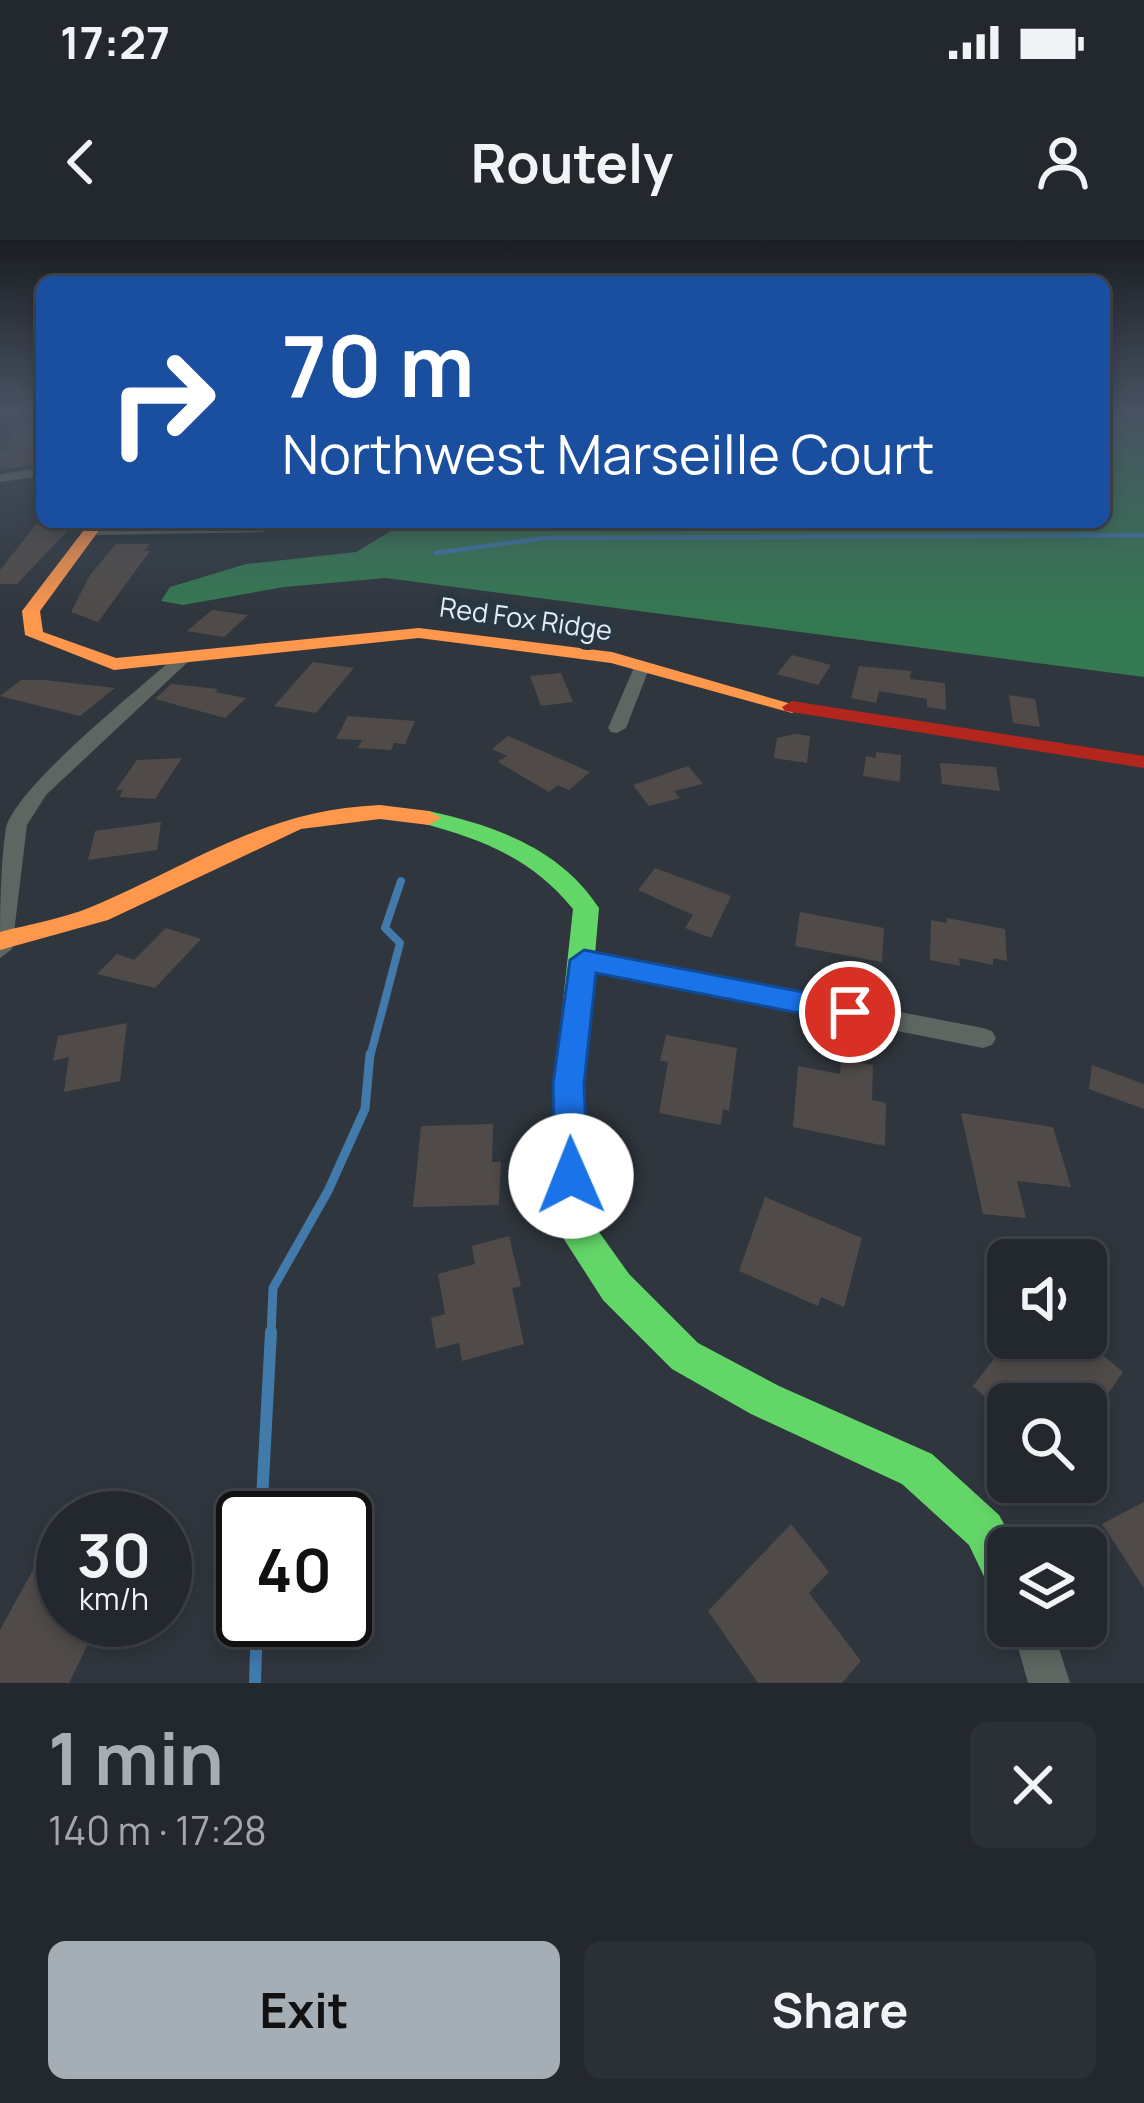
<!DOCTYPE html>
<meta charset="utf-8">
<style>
:root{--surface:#23282e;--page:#2b3036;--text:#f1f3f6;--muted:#a3a6aa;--line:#40444a;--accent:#a5adb5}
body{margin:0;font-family:Manrope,sans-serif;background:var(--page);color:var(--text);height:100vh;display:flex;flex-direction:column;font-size:45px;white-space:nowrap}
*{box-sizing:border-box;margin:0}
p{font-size:39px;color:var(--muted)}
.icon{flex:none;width:66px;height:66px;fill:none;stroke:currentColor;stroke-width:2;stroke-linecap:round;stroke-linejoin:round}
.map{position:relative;height:1443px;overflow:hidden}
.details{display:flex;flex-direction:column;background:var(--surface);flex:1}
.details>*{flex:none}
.top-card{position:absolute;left:36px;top:36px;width:1074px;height:252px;border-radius:18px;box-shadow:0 6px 18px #0003,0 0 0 3px var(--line);background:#1a4fa0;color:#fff;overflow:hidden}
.tools{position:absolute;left:987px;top:999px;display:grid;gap:24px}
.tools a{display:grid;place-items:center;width:120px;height:120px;border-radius:18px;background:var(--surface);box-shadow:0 6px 18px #0003,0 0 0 3px var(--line);font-size:60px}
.speed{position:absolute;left:36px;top:1251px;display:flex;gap:24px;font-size:60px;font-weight:700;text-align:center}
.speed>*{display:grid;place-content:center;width:156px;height:156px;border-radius:50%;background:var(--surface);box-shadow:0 6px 18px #0003,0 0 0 3px var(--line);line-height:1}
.speed small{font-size:30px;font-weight:400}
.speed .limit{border:6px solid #111;border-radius:18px;background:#fff;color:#111}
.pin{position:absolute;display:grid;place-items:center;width:102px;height:102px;color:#fff;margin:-51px;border:6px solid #fff;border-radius:50%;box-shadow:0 3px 12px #0007}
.me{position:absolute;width:132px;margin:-66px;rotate:359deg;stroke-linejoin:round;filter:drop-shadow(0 0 9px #0008)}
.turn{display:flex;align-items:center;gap:42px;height:252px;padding:0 48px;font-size:54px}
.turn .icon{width:156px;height:156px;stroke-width:2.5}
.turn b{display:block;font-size:84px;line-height:102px}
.round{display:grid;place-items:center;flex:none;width:126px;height:126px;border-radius:18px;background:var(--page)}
.overview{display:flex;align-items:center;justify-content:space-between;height:204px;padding:0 48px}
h1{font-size:72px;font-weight:700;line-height:90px;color:var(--accent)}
.cta{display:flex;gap:24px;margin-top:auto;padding:24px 48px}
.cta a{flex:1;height:138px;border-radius:18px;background:var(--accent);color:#111;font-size:48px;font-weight:700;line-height:138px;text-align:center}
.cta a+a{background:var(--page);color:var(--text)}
.status{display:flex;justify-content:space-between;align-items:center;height:84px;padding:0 60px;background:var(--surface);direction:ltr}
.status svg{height:33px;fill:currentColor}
header{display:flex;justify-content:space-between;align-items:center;height:156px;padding:0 48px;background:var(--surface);font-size:54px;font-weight:700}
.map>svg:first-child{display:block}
</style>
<div class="status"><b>17:27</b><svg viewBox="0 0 49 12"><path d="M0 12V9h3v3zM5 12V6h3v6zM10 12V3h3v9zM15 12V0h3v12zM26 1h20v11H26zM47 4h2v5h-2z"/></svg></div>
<header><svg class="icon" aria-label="back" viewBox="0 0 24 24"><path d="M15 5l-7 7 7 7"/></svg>Routely<svg class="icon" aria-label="person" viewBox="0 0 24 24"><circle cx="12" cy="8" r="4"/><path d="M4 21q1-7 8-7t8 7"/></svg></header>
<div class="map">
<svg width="1144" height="1443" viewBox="0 0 1144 1443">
<rect width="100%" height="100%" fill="#2f363d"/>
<!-- forest -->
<path fill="#357953" d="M 1104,173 L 1144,173 L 1144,437 L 386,338 L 284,347 L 183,365 L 161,361 L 170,347 L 246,324 L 356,312 L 399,286 L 397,282 L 1104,282 Z"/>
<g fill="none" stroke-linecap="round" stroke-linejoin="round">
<!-- stream-far3 -->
<path stroke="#417aab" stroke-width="4.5" d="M 436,313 L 545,298 L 1144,295"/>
<!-- stream-far2 -->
<path stroke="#417aab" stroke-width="8" d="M 370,817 L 400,703 L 385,688 L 401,641"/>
<!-- stream-far1 -->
<path stroke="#417aab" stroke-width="9" d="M 271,1095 L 273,1048 L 328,951 L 365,869 L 370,814"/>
<!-- stream -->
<path stroke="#417aab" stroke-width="12" d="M 261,1278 L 271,1092
M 255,1443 L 257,1380"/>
</g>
<!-- building -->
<path fill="#504b49" d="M 17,185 L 42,187 L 42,224 L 0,229 L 0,208 L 3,213 Z
M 38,282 L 76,282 L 17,344 L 0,344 L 0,330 Z
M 116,304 L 150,304 L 144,311 L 150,311 L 98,382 L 71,372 L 90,335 Z
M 212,370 L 248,375 L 224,397 L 187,391 Z
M 792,415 L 831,425 L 818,445 L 777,434 Z
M 313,422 L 354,428 L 316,473 L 274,466 Z
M 859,426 L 911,431 L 910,439 L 945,443 L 946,470 L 927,467 L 927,459 L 879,451 L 876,463 L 851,458 Z
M 561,433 L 573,462 L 541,466 L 530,436 Z
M 21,440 L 44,440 L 115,448 L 80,476 L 0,456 Z
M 171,444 L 218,449 L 215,452 L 246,458 L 225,478 L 155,459 Z
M 1009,455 L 1035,459 L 1040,487 L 1013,483 Z
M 348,476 L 415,481 L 405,504 L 394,503 L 391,510 L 358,508 L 362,500 L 336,499 Z
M 795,494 L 810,496 L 807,523 L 774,518 L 777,498 Z
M 508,496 L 515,499 L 590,532 L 569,550 L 558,545 L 549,552 L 498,522 L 507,516 L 492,509 Z
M 876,512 L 901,515 L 900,542 L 863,536 L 866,516 L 876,518 Z
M 182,518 L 155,559 L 119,557 L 123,550 L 116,550 L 137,520 Z
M 940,523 L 996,527 L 1000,551 L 942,544 Z
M 688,526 L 703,544 L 674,551 L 680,558 L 649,566 L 633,545 Z
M 161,582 L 157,610 L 88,620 L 95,591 Z
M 655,628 L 731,656 L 711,698 L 685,688 L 693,675 L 638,650 Z
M 800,672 L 884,688 L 882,722 L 795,706 Z
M 947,678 L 1005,689 L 1007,721 L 993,718 L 993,725 L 959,718 L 960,726 L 930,720 L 931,680 L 947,683 Z
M 166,688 L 201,699 L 155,748 L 97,734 L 117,714 L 134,720 Z
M 127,783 L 120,841 L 64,852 L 69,817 L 53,821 L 58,796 Z
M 666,795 L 737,808 L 729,871 L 723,869 L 721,885 L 659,873 L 668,822 L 660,821 Z
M 841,819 L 873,825 L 872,860 L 886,863 L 885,906 L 793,887 L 798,826 L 840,834 Z
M 1092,825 L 1144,844 L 1144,869 L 1089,849 Z
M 961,873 L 1053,887 L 1071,947 L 1017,941 L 1026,978 L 983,974 Z
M 493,884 L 492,922 L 501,922 L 499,965 L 413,967 L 421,886 Z
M 765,957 L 862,998 L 844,1067 L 821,1057 L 818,1066 L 739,1031 Z
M 509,996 L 521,1046 L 512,1048 L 524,1104 L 462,1121 L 459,1103 L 436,1109 L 431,1078 L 445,1074 L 438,1034 L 475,1024 L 472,1006 Z
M 1010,1098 L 1063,1098 L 1084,1115 L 1092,1106 L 1123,1132 L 1086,1185 L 1086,1164 L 1008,1164 L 1008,1178 L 973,1146 Z
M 1144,1262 L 1144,1348 L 1102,1284 Z
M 63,1275 L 63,1380 L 100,1380 L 69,1443 L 0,1443 L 0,1390 Z
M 791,1284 L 829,1332 L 809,1353 L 861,1421 L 842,1443 L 758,1443 L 708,1371 Z"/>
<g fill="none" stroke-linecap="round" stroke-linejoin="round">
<!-- street -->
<path fill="#5d6661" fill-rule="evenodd" d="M 2,173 L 42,174 L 42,180 Z
M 42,228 L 42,236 L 0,242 L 0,234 Z
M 259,285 L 266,289 L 264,292 L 95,295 L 88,291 L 95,287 Z
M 177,415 L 191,419 L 46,555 L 27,585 L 12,709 L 0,718 C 0,676 0,627 6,587 C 21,542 137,451 177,415 Z
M 635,425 L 649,429 L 626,488 L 617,493 L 611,492 L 608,488 Z
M 584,711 L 983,788 L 992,791 L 996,798 L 992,805 L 983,808 L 584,729 L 572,720 Z
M 1012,1386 L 1052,1386 L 1070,1443 L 1028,1443 Z"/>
<!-- fast -->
<path fill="#63d668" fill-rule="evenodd" d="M 429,571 C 495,586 560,608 599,668 L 584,844 L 589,978 L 629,1034 L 698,1103 L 779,1146 L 932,1214 L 999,1275 L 1017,1308 L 1008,1308 L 1008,1359 L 992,1353 L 969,1305 L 902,1244 L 751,1174 L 672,1129 L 603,1060 L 560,993 L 555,982 L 554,844 L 573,669 C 533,619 482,599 421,583 L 417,578 Z"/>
<!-- slow -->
<path fill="#ff974d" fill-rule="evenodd" d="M 90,282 L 105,282 L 40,371 L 43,392 L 116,418 L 419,388 L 612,412 L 802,467 L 792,473 L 611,423 L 419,398 L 114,430 L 25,395 L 22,371 Z
M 380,565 L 429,571 L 441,578 L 429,585 L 380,579 L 301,589 L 108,680 L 0,710 L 0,692 C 30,684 62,679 91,667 C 194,624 263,570 380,565 Z"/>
<!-- jam -->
<path fill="#b3261e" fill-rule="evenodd" d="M 792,461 L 1144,516 L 1144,528 L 785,471 L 782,467 Z"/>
</g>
<!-- sky -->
<linearGradient id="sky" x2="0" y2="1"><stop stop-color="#1a1e22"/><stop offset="0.46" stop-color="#475262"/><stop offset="1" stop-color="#475262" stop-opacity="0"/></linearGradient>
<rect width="1144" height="375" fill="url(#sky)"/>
<!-- route -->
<path fill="#1a73e8" stroke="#114b97" stroke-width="3" d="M 584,710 L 850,761 L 864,772 L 850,783 L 596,733 L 584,844 L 588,936 L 583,947 L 571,951 L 559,947 L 555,936 L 553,844 L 570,720 Z"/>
<g text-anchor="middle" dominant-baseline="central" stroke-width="12" stroke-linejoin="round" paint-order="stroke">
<!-- far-street labels -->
<g font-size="27" fill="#e4edf5" stroke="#293743">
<text transform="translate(526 378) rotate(8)">Red Fox Ridge</text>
</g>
</g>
</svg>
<div class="tools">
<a><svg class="icon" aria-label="sound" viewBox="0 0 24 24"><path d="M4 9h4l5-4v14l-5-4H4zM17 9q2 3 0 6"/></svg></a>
<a><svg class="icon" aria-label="search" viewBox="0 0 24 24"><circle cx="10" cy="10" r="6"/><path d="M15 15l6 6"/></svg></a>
<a><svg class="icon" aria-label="layers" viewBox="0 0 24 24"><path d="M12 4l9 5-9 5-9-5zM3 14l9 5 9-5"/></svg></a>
</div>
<div class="speed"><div>30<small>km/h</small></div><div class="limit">40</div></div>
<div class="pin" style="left:850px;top:772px;background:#d93025"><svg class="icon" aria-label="arrive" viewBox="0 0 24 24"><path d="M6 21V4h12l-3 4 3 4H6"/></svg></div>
<svg class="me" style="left:571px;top:936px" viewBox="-20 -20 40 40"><circle r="19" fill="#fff"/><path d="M0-13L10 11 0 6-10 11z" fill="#1a73e8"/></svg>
<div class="top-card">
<div class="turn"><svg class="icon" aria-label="right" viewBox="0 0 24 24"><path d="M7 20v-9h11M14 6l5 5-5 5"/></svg><div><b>70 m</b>Northwest Marseille Court</div></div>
</div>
</div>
<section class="details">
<div class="overview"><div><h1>1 min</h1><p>140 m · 17:28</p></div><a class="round"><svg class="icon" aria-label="close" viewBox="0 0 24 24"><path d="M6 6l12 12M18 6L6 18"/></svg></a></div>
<div class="cta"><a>Exit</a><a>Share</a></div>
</section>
